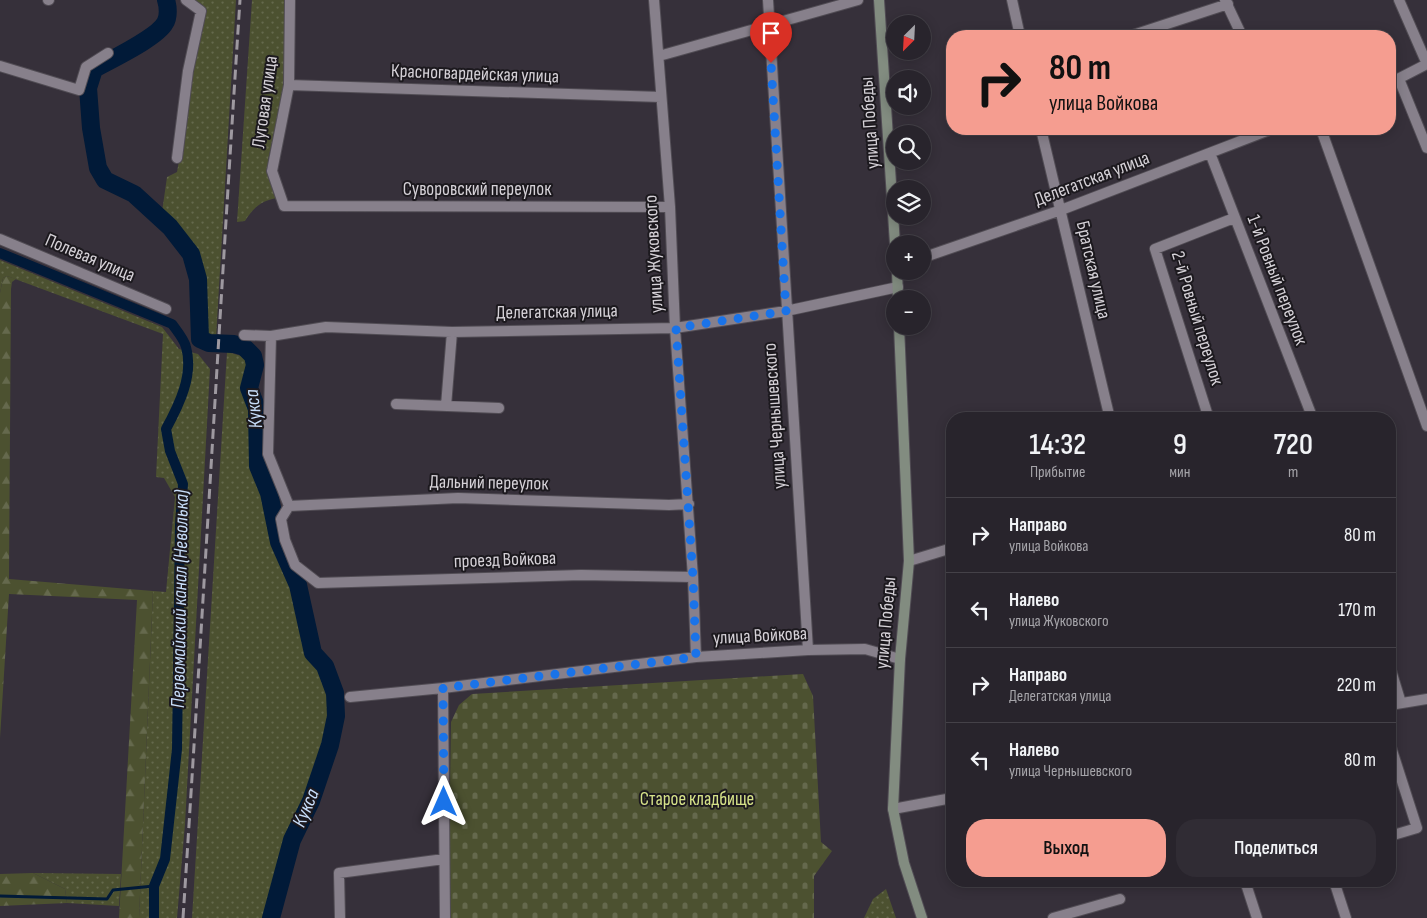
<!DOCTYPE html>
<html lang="ru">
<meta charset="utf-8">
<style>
:root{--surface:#28242c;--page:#302c34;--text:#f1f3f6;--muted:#a5a4a9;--line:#444148;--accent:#f59d90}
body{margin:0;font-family:"Sofia Sans Condensed",sans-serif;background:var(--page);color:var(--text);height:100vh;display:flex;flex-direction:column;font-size:19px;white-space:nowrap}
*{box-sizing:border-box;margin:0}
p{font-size:16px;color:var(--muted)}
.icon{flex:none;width:28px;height:28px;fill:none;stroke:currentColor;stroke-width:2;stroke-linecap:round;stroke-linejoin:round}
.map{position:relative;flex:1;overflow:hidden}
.drawer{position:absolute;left:946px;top:412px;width:450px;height:475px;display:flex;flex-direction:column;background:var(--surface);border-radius:20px;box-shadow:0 2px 12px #0003,0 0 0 1px var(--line)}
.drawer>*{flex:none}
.hud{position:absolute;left:946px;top:30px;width:450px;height:105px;border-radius:20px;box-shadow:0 2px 12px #0003,0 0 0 1px var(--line);background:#f59d90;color:#111;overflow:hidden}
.needle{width:32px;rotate:204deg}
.tools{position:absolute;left:886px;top:15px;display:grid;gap:10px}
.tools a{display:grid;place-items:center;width:45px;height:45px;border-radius:50%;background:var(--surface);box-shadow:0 2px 12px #0003,0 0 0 1px var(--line);font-size:25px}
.pin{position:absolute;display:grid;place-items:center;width:42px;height:42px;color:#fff;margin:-51px -21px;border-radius:50% 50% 50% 0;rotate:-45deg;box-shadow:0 0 5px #0007}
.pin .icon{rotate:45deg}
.me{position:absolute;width:55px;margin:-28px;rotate:0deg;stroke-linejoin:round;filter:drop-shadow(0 0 4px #0008)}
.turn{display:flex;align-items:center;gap:18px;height:105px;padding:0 20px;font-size:22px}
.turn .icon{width:65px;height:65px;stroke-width:2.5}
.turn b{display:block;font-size:35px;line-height:42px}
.eta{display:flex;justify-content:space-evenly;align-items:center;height:85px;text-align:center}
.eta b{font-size:30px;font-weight:600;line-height:35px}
.primary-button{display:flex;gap:10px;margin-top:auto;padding:10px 20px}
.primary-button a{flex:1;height:58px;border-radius:20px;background:var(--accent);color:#111;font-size:20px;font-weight:600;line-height:58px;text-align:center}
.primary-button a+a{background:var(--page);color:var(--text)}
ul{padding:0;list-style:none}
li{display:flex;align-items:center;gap:15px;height:75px;padding:0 20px;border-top:1px solid var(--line)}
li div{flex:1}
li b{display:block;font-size:19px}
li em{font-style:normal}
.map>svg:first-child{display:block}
</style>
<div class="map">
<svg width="1427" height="918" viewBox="0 0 1427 918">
<defs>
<pattern id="grass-dots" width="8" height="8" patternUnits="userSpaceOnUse" patternTransform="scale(1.25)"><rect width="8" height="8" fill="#4c5130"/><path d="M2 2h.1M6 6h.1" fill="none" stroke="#65694d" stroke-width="1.8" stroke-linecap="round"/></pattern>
<pattern id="forest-firs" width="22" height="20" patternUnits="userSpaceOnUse" patternTransform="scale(1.25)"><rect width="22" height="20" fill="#4c5130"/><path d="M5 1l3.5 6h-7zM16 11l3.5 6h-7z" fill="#65694d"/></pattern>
<pattern id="cemetery-stones" width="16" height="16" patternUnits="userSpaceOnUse" patternTransform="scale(1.25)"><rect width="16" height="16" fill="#4c5130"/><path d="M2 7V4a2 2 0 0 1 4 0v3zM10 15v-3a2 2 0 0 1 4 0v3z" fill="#65694d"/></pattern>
</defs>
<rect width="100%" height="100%" fill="#36303a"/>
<!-- grass -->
<path fill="url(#grass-dots)" d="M 195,0 L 236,0 L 216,338 L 203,333 L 200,263 L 184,237 L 162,212 L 167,177 L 177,172 L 185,127 L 190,70 L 202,13 L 201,4 Z
M 252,0 L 285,0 L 285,86 L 268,160 L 271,182 L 277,198 C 261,201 254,207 245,221 L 237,222 Z
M 0,260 L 162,327 L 179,349 L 198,354 L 210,369 L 185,824 L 177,918 L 139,918 L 153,591 L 166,592 L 175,497 L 164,478 L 156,477 L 163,334 L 7,276 L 3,278 L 0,293 Z
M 227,352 L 245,357 L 251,364 L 246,387 L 253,412 L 253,466 L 267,495 L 274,544 L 283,556 L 295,586 L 308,652 L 321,668 L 331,694 L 332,716 L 327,744 L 289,840 L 267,918 L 192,918 Z
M 33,873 L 121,874 L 119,906 L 67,903 L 65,889 Z
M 886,889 L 896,918 L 864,918 L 873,899 Z"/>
<!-- forest -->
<path fill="url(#forest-firs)" d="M 7,276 L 16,279 L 12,282 L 11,289 L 9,579 L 153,591 L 139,918 L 119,918 L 137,600 L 9,594 L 0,738 L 0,293 L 3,278 Z
M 33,873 L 65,889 L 67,903 L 0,906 L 0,874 Z"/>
<!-- cemetery -->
<path fill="url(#cemetery-stones)" d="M 803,674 L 813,696 L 821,842 L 832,851 L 814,876 L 814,918 L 448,918 L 451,722 L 459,705 L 472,694 Z"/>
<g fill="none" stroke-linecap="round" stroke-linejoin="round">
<!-- stream -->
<path stroke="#011a38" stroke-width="3" d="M 0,896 L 107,899 L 113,890 L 154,886"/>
<!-- canal -->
<path stroke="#011a38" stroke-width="10" d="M 0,253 L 172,324 C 177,331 184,339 186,347 C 194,375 179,405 166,429 L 170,451 L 183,484 L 180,525 L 177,749 L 165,859 L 154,886 L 154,918"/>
<!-- river -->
<path stroke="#011a38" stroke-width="18" d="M 166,0 C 168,6 169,17 165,23 C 157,38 110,60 94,69 L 88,88 L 91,128 L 98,168 L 105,180 L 134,194 L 170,227 L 191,254 L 198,279 L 200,339 L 209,343 L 234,344 L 244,347 L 253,356 L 255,365 L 249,388 L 257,409 L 258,466 L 269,493 L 279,542 L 298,585 L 313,653 L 325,666 L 335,693 L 336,716 L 330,745 L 311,801 L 292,840 L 271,918"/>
<defs>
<path id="street" d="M 48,0 L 49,0
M 290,0 L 289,85 L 272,171 L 284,206 L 670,207
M 654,0 L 670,207 L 675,328 L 693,577 L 696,657
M 768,0 L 808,650
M 1012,0 L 1020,36
M 1225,0 L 1242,36
M 1399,0 L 1427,64
M 1130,36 L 1228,4
M 659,56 L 858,0
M 0,66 L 79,90 L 86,67 L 108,53
M 1399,79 L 1427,148
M 1390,83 L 1427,64
M 289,85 L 661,97
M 1041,129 L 1110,419
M 1321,129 L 1427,426
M 1210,153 L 1313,419
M 177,158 L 188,71 L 201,11 L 186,0
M 0,239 L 166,309
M 922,258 L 1061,210 L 1272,129
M 244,335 L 271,336 L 326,327 L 452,332 L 675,328 L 786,311 L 898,287
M 271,336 L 268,454 L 289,506 L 281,519 L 285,540 L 295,565 L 318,583 L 581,575 L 693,577
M 396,404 L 499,408
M 446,406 L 452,332
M 1209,419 L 1155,249 L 1234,218
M 289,506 L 458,498 L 669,505 L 689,504
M 909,561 L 952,548
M 1390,667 L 1401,703
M 350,697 L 443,688
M 1390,705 L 1427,699
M 1390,744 L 1417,828 L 1390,836
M 893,809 L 952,798
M 1245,881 L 1257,918
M 1334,881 L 1346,918
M 340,918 L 339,873 L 444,859
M 445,918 L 443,688 L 696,657 L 808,650 L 865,649 L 900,659
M 1053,918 L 1120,899"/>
<path id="secondary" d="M 879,0 L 895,244
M 897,271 L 898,299
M 899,326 L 909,561 L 900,659 L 893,809 L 904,863 L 922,918"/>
</defs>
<!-- street casing -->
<use href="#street" stroke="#514c54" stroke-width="12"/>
<!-- secondary casing -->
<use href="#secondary" stroke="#514c54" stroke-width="12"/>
<!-- street -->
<use href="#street" stroke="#87808b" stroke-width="10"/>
<!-- secondary -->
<use href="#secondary" stroke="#828c80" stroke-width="10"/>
<!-- rail -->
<path stroke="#9e99a0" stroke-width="3" stroke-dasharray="10 5" stroke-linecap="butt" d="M 183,918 C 203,612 220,306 240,0"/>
</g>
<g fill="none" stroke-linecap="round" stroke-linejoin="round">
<!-- route -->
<path stroke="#1a73e8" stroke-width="9" stroke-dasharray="0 16.2" d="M 444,802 L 443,688 L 696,657 L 693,577 L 676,328 L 786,311 L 771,63"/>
</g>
<g text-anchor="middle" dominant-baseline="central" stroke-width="4" stroke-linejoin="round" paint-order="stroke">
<!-- street labels -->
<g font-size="19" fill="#d5d1d7" stroke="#1c191e">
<text transform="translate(475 74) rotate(2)">Красногвардейская улица</text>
<text transform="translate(265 102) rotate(-82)">Луговая улица</text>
<text transform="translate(870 123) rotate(-94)">улица Победы</text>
<text transform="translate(1092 179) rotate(-21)">Делегатская улица</text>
<text x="477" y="189">Суворовский переулок</text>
<text transform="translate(654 254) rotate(-93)">улица Жуковского</text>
<text transform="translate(90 258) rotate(23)">Полевая улица</text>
<text transform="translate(1093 270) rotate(77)">Братская улица</text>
<text transform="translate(1277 280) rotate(69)">1-й Ровный переулок</text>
<text transform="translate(557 312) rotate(-1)">Делегатская улица</text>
<text transform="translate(1197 318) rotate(73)">2-й Ровный переулок</text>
<text transform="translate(775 416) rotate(-94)">улица Чернышевского</text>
<text transform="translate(489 483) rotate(1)">Дальний переулок</text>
<text transform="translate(505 560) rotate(-2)">проезд Войкова</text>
<text transform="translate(886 623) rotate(-85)">улица Победы</text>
<text transform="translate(760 636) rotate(-3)">улица Войкова</text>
</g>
<!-- park labels -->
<g font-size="19" fill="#d6e289" stroke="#1c191e">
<text x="697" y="799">Старое кладбище</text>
</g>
<!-- water labels -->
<g font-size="20" font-style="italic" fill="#c7ddf9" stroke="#1c191e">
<text transform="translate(254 409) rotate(-97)">Кукса</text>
<text transform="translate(180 599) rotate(-89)">Первомайский канал (Неволька)</text>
<text transform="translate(306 808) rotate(-67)">Кукса</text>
</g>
</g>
</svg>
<div class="tools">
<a><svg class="needle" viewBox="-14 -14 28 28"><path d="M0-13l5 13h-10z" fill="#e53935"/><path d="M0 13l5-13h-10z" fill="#a5a4a9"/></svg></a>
<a><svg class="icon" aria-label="sound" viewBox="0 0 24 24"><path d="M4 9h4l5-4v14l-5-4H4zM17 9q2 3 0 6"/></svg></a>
<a><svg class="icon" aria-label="search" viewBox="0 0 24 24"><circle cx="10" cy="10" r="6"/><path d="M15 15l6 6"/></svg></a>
<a><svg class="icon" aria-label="layers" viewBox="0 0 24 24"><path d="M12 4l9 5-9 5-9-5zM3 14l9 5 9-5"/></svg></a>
<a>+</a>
<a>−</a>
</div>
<div class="pin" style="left:771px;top:63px;background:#d93025"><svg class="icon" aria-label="arrive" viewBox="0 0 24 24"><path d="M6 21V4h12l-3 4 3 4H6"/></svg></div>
<svg class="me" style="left:444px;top:802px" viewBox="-20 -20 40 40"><path d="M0-17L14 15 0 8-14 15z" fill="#1a73e8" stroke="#fff" stroke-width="4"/></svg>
<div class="hud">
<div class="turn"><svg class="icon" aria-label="right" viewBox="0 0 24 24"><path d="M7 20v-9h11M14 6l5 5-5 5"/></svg><div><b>80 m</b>улица Войкова</div></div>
</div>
<section class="drawer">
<div class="eta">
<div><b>14:32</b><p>Прибытие</p></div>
<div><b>9</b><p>мин</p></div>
<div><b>720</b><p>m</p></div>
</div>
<ul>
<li><svg class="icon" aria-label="right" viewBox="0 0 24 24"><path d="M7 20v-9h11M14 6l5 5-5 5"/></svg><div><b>Направо</b><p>улица Войкова</p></div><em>80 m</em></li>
<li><svg class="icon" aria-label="left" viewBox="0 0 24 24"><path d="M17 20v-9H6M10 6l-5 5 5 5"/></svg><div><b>Налево</b><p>улица Жуковского</p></div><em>170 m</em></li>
<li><svg class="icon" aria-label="right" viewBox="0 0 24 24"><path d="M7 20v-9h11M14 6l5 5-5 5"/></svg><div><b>Направо</b><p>Делегатская улица</p></div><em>220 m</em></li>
<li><svg class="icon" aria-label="left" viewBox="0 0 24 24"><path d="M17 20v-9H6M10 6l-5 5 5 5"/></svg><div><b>Налево</b><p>улица Чернышевского</p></div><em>80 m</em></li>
</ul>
<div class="primary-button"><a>Выход</a><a>Поделиться</a></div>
</section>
</div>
